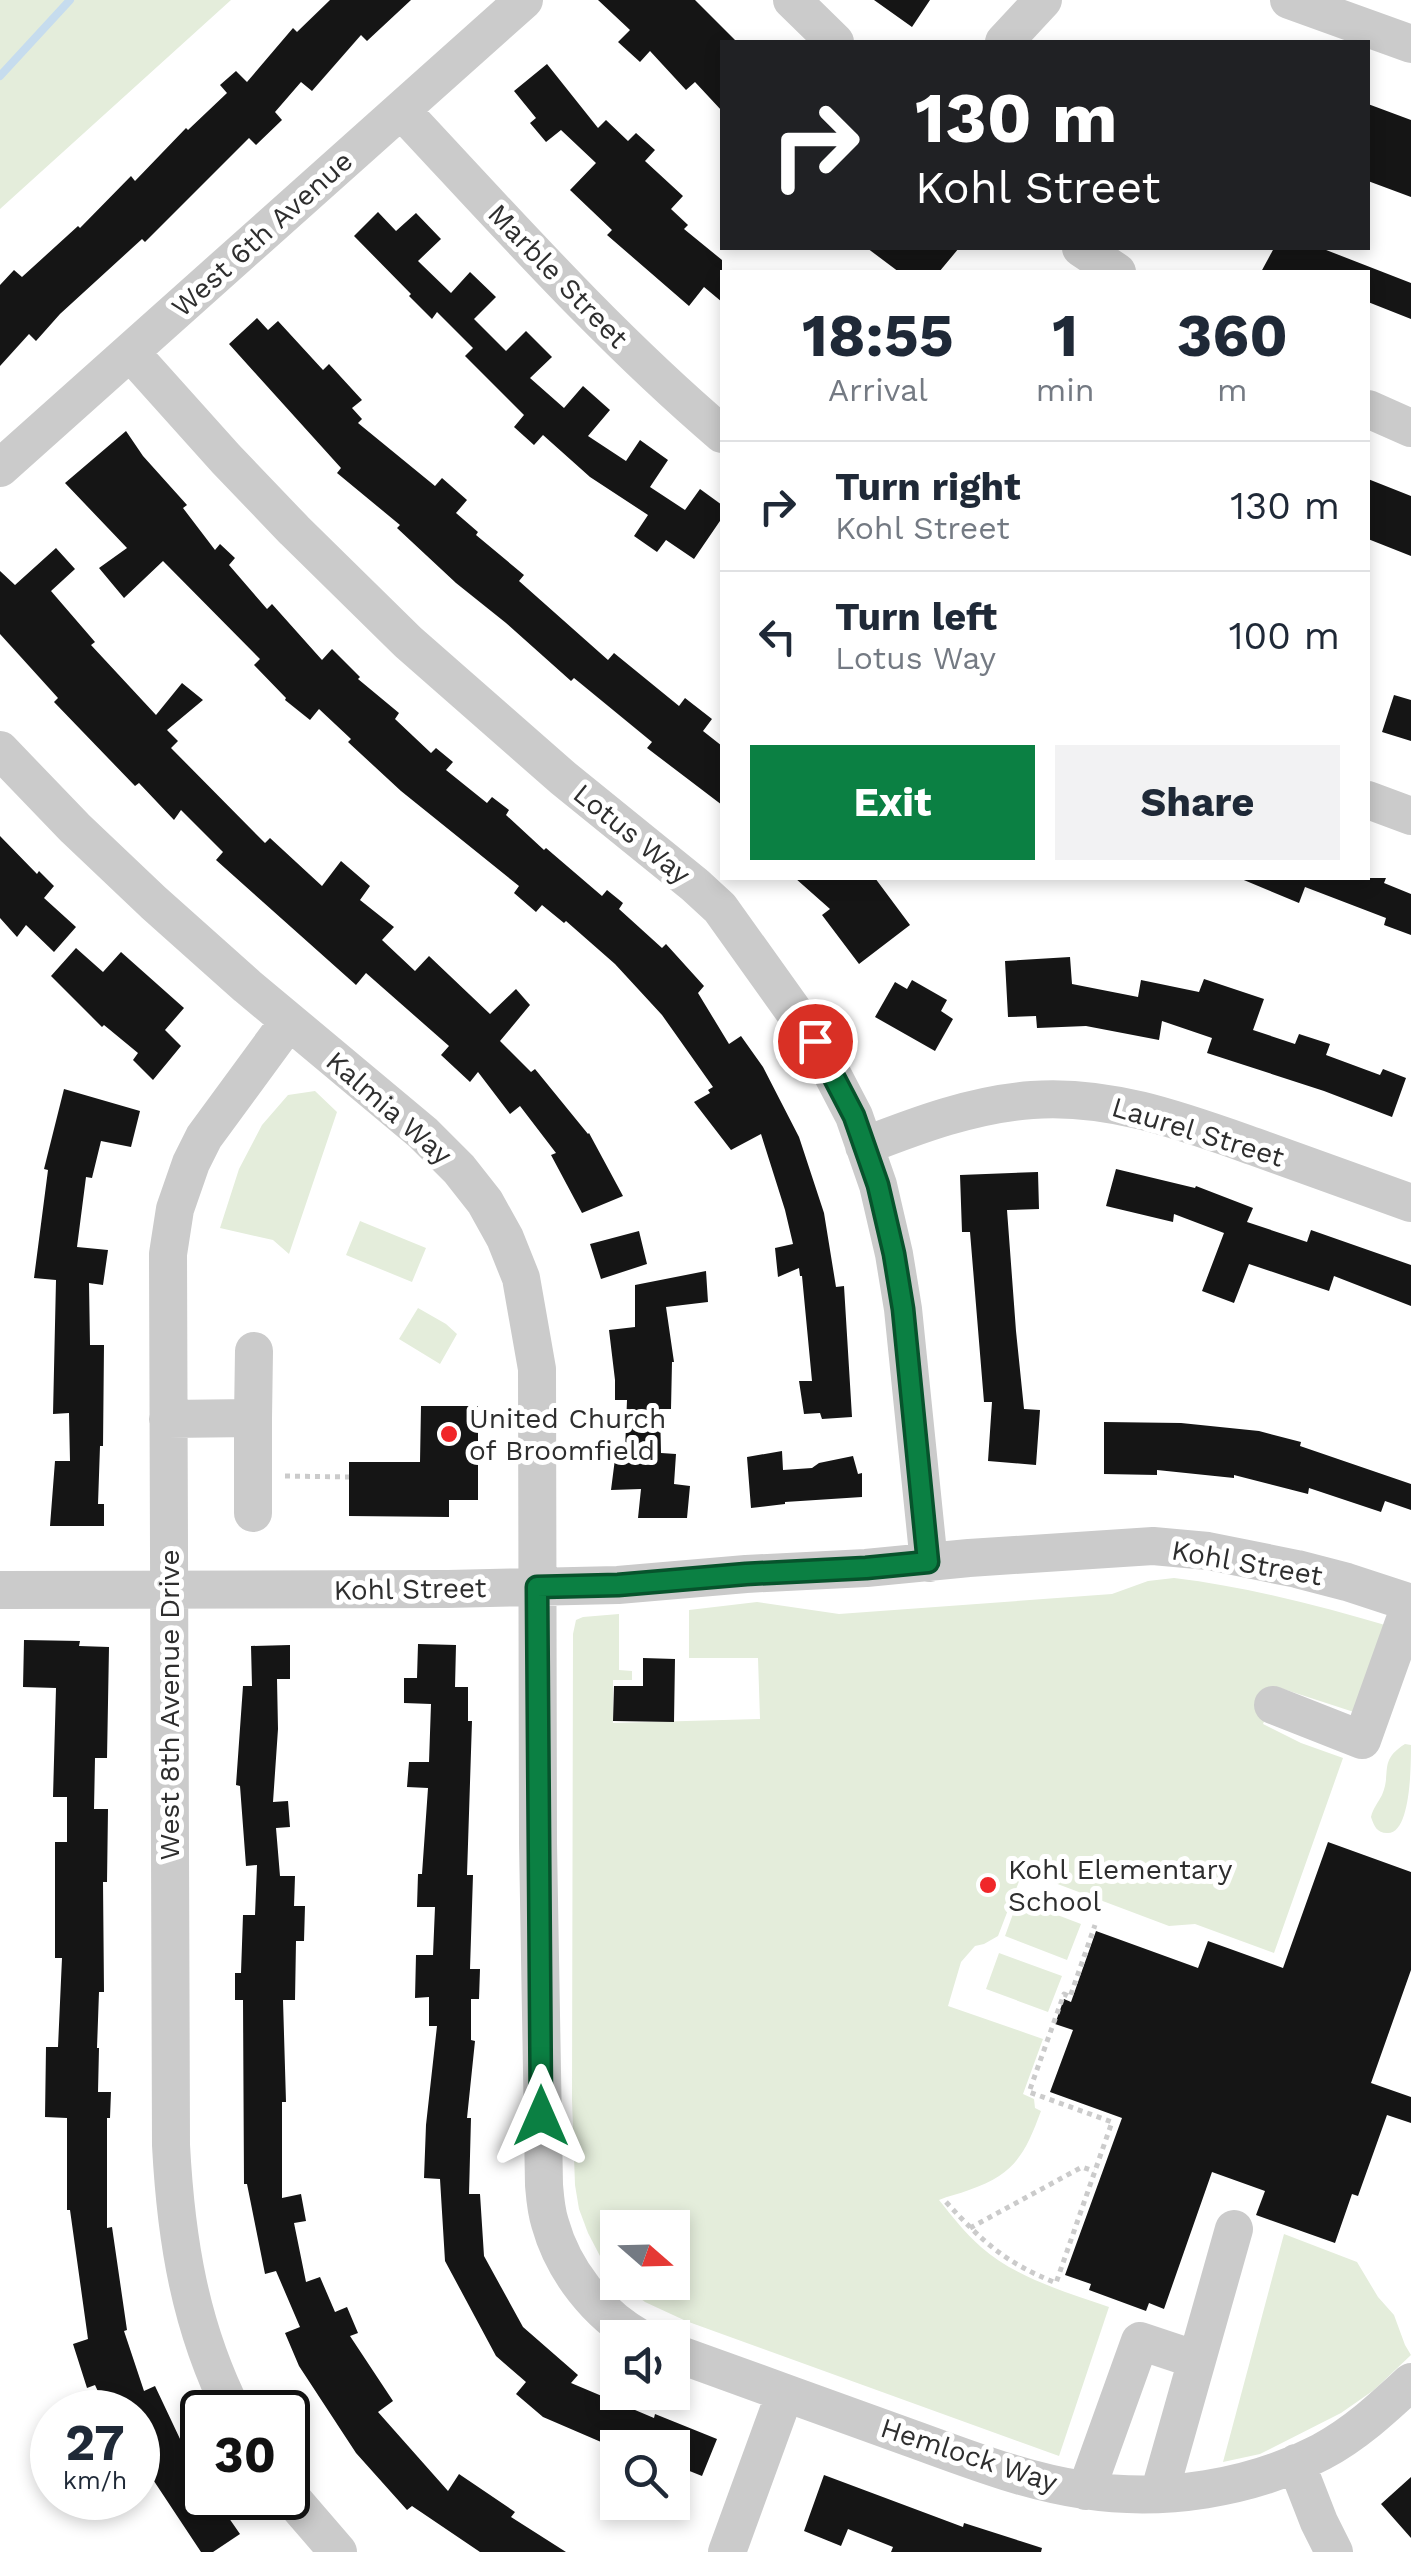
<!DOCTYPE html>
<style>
:root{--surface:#fff;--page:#f2f2f3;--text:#1f2937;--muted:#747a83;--line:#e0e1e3;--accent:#0b8043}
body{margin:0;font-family:"Work Sans",sans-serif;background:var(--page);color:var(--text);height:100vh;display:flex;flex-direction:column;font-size:38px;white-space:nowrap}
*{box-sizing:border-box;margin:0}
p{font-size:32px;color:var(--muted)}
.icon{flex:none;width:55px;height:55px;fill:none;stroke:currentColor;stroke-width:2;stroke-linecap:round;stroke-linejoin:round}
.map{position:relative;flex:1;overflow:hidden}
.drawer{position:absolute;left:720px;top:270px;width:650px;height:610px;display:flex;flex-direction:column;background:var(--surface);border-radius:0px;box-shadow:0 5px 15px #0003}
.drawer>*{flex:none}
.hud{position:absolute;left:720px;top:40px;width:650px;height:210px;border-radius:0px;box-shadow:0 5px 15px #0003;background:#202124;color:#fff;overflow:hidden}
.needle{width:65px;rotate:110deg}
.controls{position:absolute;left:600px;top:2210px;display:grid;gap:20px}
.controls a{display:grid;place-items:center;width:90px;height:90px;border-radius:0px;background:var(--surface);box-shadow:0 5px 15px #0003;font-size:50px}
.speed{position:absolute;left:30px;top:2390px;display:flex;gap:20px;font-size:50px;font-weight:700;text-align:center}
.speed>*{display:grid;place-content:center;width:130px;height:130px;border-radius:50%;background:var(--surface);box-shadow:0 5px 15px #0003;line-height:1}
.speed small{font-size:25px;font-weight:400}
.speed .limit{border:5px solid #111;border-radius:15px;background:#fff;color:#111}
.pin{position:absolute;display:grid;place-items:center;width:85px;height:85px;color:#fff;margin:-42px;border:5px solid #fff;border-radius:50%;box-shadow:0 2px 10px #0007}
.me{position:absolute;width:110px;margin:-55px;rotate:0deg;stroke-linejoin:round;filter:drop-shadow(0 0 8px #0008)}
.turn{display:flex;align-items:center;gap:35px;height:210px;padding:0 30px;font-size:45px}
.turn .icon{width:130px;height:130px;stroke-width:2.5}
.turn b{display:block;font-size:70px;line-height:85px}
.eta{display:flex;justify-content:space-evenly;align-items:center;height:170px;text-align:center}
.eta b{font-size:60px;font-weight:700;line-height:70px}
.cta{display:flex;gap:20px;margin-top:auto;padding:20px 30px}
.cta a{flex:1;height:115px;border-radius:0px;background:var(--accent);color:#fff;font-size:40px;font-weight:700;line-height:115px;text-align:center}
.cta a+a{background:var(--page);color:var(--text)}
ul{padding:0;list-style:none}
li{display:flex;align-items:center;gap:30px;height:130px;padding:0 30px;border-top:2px solid var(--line)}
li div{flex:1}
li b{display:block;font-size:38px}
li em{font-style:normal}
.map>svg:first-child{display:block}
</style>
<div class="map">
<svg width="1411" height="2552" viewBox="0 0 1411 2552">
<rect width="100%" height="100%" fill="#fff"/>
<!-- green -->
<path fill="#e4eddb" d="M 0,0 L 231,0 L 0,209 Z
M 315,1091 L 337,1112 L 289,1254 L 273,1240 L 220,1228 L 239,1169 L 262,1125 L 288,1095 Z
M 360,1221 L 426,1248 L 412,1282 L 346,1255 Z
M 418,1308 L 446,1324 L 457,1334 L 440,1364 L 399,1339 Z
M 1174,1578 C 1249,1587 1320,1606 1392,1627 L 1363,1715 L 1277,1687 L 1263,1724 L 1301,1743 L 1343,1758 L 1274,1953 L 1195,1924 L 1169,1926 L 1023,1871 L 998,1936 L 984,1944 L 975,1946 L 961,1962 L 948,2006 L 1043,2039 L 1023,2094 L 1034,2099 L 1035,2108 L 1041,2111 C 1025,2154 1015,2174 969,2190 C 959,2194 948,2196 939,2200 C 952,2216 965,2233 981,2247 C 1016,2278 1066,2292 1109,2307 L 1059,2456 L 686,2321 L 645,2302 L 621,2283 L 672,2282 L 672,2228 L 618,2228 L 617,2278 L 600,2256 L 588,2233 L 579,2209 L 575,2185 L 572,2100 L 573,1634 L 576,1620 L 583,1617 L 619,1614 L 619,1670 L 632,1671 L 632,1680 L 613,1680 L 613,1723 L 760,1719 L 758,1658 L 689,1658 L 689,1610 L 757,1602 L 839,1614 L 1112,1594 L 1148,1581 Z
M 1405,1744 L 1411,1745 C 1411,1765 1411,1835 1387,1833 C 1377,1833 1374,1826 1371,1817 C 1373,1808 1378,1803 1382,1795 C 1392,1772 1378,1761 1405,1744 Z
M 1018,1900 L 1081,1924 L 1067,1960 L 1005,1936 Z
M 999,1953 L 1062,1976 L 1048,2012 L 986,1989 Z
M 1284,2234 L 1357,2262 L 1378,2297 L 1394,2315 L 1405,2345 L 1411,2355 L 1374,2390 L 1341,2413 L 1260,2454 L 1223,2462 Z"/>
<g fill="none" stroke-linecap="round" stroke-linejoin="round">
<!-- stream -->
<path stroke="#c6dcee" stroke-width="8" d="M 0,76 L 70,0"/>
</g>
<!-- building -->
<path fill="#151515" d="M 330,0 L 411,0 L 367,41 L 361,35 L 312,91 L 301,82 L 275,112 L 282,120 L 256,145 L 249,138 L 145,242 L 142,239 L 60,314 L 36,341 L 29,334 L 0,366 L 0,285 L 14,270 L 22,277 L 78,226 L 80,228 L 131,176 L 135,181 L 186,128 L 188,130 L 227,93 L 220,85 L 236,71 L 247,82 L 293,28 L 297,32 Z
M 598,0 L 695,0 L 737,42 L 722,42 L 722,111 L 695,82 L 686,90 L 650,51 L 640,62 L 618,42 L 630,30 Z
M 874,0 L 930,0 L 912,27 Z
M 547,64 L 598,128 L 606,120 L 628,141 L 636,133 L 655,150 L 645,161 L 683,196 L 671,209 L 688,225 L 684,229 L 722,260 L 722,302 L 704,287 L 689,306 L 607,235 L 612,230 L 570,190 L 596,163 L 561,130 L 546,142 L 530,123 L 536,118 L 514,91 Z
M 1368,104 L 1411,120 L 1411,197 L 1368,181 Z
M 378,212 L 396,231 L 416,213 L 441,239 L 418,261 L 451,293 L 470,272 L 496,297 L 474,319 L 506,351 L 526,331 L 552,357 L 530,378 L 564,408 L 583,386 L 610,410 L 588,436 L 626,461 L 640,440 L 668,460 L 650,487 L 685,510 L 700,489 L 722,505 L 722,518 L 694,559 L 666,540 L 657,552 L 634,536 L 648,515 L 590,477 L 543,435 L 534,445 L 514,427 L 524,415 L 465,356 L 473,348 L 437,312 L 432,319 L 409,296 L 411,294 L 354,236 Z
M 867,248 L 959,248 L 939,272 L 899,272 Z
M 1274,248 L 1321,248 L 1411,283 L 1411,319 L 1368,302 L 1368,272 L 1261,272 Z
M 257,318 L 268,330 L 278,321 L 323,370 L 329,364 L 362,400 L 352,408 L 362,419 L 358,423 L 435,486 L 442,478 L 467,500 L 456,513 L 478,532 L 476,535 L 524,575 L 519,581 L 608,660 L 614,653 L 679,706 L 685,698 L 712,719 L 703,731 L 722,746 L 722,805 L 647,748 L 652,742 L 574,678 L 571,681 L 506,623 L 456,583 L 397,528 L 400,525 L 337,473 L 341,468 L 229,344 Z
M 126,431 L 143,456 L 187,505 L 183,508 L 215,550 L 220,544 L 235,558 L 229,565 L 267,609 L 272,604 L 322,660 L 332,649 L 360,677 L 358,679 L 399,713 L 395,719 L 431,753 L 436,748 L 453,762 L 446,770 L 487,803 L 492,797 L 509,810 L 506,815 L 544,850 L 546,848 L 602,896 L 607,890 L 623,903 L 619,909 L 662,948 L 666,944 L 704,986 L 698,993 L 729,1044 L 741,1036 L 763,1067 L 799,1137 L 824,1213 L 836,1287 L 844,1286 L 852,1417 L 822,1419 L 820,1413 L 804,1414 L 799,1381 L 812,1381 L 802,1276 L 800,1276 L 799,1268 L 778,1277 L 775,1248 L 793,1244 L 785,1210 L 761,1134 L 731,1150 L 694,1102 L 710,1093 L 708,1090 L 713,1087 L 662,1015 L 615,964 L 566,921 L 564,923 L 542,905 L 536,912 L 514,893 L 519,886 L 401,791 L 348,742 L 351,739 L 319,709 L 310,720 L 285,700 L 286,698 L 254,665 L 260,659 L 163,561 L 124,598 L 99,568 L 127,548 L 65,483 Z
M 1368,479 L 1411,496 L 1411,556 L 1368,539 Z
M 56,548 L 75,569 L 51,591 L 95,642 L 91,645 L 156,715 L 182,683 L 203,700 L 167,730 L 178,741 L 171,748 L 265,843 L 270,838 L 322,886 L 341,861 L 370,886 L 360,900 L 394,927 L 382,940 L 415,971 L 429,956 L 490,1014 L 516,989 L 530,1005 L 500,1041 L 531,1072 L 535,1069 L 588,1134 L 589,1133 L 623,1196 L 582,1213 L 551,1155 L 556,1153 L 520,1106 L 510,1114 L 478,1072 L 470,1082 L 441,1055 L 449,1046 L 366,973 L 356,985 L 216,860 L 223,852 L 181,810 L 174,820 L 139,783 L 135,786 L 54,702 L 58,698 L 0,634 L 0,571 L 15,585 Z
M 1394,695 L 1411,700 L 1411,741 L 1382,732 Z
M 0,836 L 37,874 L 39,871 L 54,886 L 44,898 L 76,927 L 54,952 L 26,925 L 17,937 L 0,918 Z
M 795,878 L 875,878 L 910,925 L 859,964 L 822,915 L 830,909 Z
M 1239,878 L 1386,878 L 1384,883 L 1411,894 L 1411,935 L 1384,925 L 1386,918 L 1305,887 L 1299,903 Z
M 76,948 L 103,972 L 121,952 L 184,1008 L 165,1030 L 181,1046 L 153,1080 L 133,1060 L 138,1053 L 104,1025 L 102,1027 L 51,976 Z
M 1070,957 L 1072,984 L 1138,997 L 1141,980 L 1199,992 L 1204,979 L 1264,999 L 1253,1030 L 1295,1044 L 1299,1034 L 1330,1044 L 1326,1055 L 1380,1075 L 1383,1069 L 1406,1078 L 1392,1117 L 1324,1091 L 1207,1053 L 1212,1038 L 1162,1021 L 1159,1040 L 1086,1026 L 1037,1028 L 1036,1016 L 1008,1017 L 1005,961 Z
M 912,980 L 947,1000 L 941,1011 L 953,1019 L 935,1051 L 875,1017 L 895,982 L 907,989 Z
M 64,1089 L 140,1111 L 131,1147 L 101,1141 L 92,1178 L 86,1177 L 77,1247 L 108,1250 L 103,1285 L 89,1283 L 90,1345 L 104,1345 L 103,1446 L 100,1446 L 98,1504 L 104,1504 L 104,1526 L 50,1526 L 55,1461 L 70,1461 L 69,1413 L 53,1414 L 56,1280 L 34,1278 L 48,1170 L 44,1169 Z
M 1116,1169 L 1195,1188 L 1196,1186 L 1253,1208 L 1247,1222 L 1307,1242 L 1311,1230 L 1411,1265 L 1411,1306 L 1334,1276 L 1329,1291 L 1249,1264 L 1234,1303 L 1202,1291 L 1224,1233 L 1174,1214 L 1173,1222 L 1106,1206 Z
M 1038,1172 L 1039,1209 L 1007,1210 L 1016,1331 L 1024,1409 L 1040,1410 L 1036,1465 L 988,1461 L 992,1402 L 984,1402 L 970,1232 L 962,1232 L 960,1175 Z
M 639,1231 L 647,1264 L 601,1279 L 590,1244 Z
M 706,1271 L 708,1302 L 666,1307 L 674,1362 L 672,1362 L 671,1409 L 660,1409 L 661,1453 L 676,1454 L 674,1484 L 690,1486 L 687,1518 L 638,1518 L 641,1489 L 611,1490 L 616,1451 L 625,1451 L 627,1400 L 615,1400 L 615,1380 L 609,1330 L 635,1327 L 635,1285 Z
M 421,1406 L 478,1406 L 478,1500 L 449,1500 L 449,1517 L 349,1516 L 349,1462 L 420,1462 Z
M 1104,1422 L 1181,1423 L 1259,1431 L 1301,1442 L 1300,1446 L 1411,1484 L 1411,1510 L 1385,1501 L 1381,1512 L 1309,1488 L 1308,1494 L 1234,1475 L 1234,1478 L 1157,1470 L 1157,1475 L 1104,1474 Z
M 782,1451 L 783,1470 L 812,1468 L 819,1463 L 853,1456 L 858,1474 L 862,1473 L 862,1497 L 785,1502 L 785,1504 L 751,1508 L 747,1457 Z
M 24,1640 L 80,1641 L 79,1646 L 109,1647 L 107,1758 L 95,1758 L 94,1809 L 108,1809 L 107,1882 L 103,1882 L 104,1992 L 99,1992 L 97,2048 L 99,2048 L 98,2092 L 111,2092 L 110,2118 L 107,2118 L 107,2228 L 112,2227 L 127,2330 L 124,2331 L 144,2391 L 155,2386 L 189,2458 L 202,2478 L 202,2498 L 215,2498 L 240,2534 L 213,2552 L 201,2552 L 144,2466 L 138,2452 L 138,2412 L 98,2412 L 106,2409 L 95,2385 L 87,2388 L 73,2344 L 88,2339 L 70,2210 L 67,2210 L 67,2118 L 45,2117 L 46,2047 L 58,2047 L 62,1958 L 55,1958 L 55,1842 L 67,1842 L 67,1797 L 53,1797 L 56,1688 L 23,1687 Z
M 418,1644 L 456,1645 L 455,1687 L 468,1687 L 468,1721 L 472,1721 L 467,1875 L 473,1875 L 470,1969 L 480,1969 L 479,1999 L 471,1999 L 471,2040 L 475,2041 L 467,2118 L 471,2118 L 469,2194 L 480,2194 L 484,2256 L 523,2327 L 578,2375 L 571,2383 L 654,2418 L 655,2414 L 717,2439 L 702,2476 L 672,2464 L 672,2448 L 615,2448 L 543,2417 L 516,2394 L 526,2382 L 496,2356 L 445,2261 L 440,2179 L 424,2178 L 426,2125 L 437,2026 L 429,2026 L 429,1997 L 415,1998 L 416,1955 L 433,1955 L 435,1907 L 417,1907 L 418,1874 L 422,1874 L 428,1788 L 407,1787 L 409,1762 L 429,1762 L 431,1704 L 404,1703 L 404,1678 L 417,1678 Z
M 290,1645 L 290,1679 L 277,1679 L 278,1729 L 273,1802 L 288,1801 L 290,1827 L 276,1828 L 280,1876 L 295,1876 L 294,1906 L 305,1906 L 304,1941 L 296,1941 L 295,2000 L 283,2000 L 286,2102 L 282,2102 L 282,2198 L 301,2194 L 306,2221 L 294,2223 L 306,2282 L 320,2277 L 335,2312 L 347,2307 L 358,2333 L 350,2336 L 393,2401 L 378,2412 L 448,2491 L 459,2474 L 515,2512 L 511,2517 L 566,2552 L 480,2552 L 412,2506 L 407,2510 L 356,2453 L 299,2366 L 285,2333 L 300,2327 L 276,2271 L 265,2274 L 247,2184 L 244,2184 L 243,2000 L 235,2000 L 235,1973 L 241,1973 L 243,1915 L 255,1915 L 257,1865 L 246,1866 L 240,1786 L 236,1785 L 243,1686 L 252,1686 L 251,1646 Z
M 643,1658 L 675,1659 L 674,1722 L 613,1721 L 614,1686 L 643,1686 Z
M 1328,1842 L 1411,1872 L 1411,1970 L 1371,2083 L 1411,2097 L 1411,2123 L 1387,2115 L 1358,2196 L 1352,2194 L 1335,2243 L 1256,2215 L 1265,2191 L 1212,2172 L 1164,2309 L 1149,2303 L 1146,2311 L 1089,2290 L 1091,2284 L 1065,2275 L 1122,2118 L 1050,2092 L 1073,2030 L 1055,2024 L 1064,1999 L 1071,2002 L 1096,1931 L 1198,1968 L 1208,1941 L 1283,1968 Z
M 824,2475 L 963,2527 L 964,2523 L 1042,2548 L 1041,2552 L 891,2552 L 893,2547 L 848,2529 L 841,2546 L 804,2531 Z
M 1411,2477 L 1411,2538 L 1381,2504 Z"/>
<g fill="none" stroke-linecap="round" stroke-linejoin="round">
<!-- path -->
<path stroke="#cbcbcb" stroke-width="5" stroke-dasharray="5 5" stroke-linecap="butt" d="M 285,1476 L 349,1477
M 946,2202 C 983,2242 1004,2262 1056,2283 L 1112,2122 L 1029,2092 L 1064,1994 L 1070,1997 L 1095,1925
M 970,2228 L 1082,2167 L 1094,2171"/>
<!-- minor -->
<path stroke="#cbcbcb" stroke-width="38" d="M 792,0 L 835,42
M 1289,0 L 1411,44
M 1004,42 L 1043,0
M 401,110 C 505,221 606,335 722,434
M 1081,248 L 1117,272
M 130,352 L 226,459 L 294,530 L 408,642 L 563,778 L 695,885 L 720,908 L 815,1041 L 854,1116 L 878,1185 L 894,1254 L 903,1309 L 929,1563
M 1368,409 L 1411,428
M 0,468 L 524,0
M 0,750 L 75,828 L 154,903 L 247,986 L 423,1133 L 459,1169 L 485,1202 L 505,1238 L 521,1278 L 537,1369 L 538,1843 L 544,2185 C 545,2197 546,2211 550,2223 C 563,2270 597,2314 640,2338
M 1368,800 L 1411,816
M 864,1146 C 918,1125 974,1104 1032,1100 C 1112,1094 1187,1123 1261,1149 C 1311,1167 1361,1185 1411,1203
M 253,1418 L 254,1351
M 168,1419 L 253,1418 L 253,1513
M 0,1590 L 448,1589 L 618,1585 L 746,1574 L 866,1568 L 969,1558 L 1153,1546 L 1208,1551 L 1297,1569 L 1347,1582 L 1411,1603
M 1273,1705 L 1362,1740 L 1411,1603
M 672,2352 C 749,2380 825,2407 902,2435 C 961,2456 1022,2481 1084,2490 C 1163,2502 1250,2489 1321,2452 C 1355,2434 1383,2408 1411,2382
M 233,2412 C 190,2327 176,2240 171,2145 L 168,1254 L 175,1209 L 191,1163 L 204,1137 L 289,1021
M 1296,2463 L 1319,2522 L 1334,2552
M 1086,2491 L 1140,2341 L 1197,2360
M 288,2494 L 338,2552
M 1159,2494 L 1234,2229
M 727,2552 L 785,2393"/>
</g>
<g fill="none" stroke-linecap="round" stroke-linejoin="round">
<defs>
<path id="route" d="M 541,2116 L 537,1587 L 618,1585 L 746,1574 L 866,1568 L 928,1562 L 903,1309 L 894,1254 L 878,1185 L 854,1116 L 815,1041"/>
</defs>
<!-- route casing -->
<use href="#route" stroke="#07532c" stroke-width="25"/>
<!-- route -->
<use href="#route" stroke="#0b8043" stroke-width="18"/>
</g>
<!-- markers -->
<g fill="#f02629" stroke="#fff" stroke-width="4">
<circle cx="449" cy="1434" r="10"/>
<circle cx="988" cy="1885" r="10"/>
</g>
<g text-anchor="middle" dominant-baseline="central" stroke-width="10" stroke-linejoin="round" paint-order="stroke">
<!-- street labels -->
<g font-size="28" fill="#2e2e2e" stroke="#fff">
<text transform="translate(262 234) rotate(-42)">West 6th Avenue</text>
<text transform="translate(558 276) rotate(46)">Marble Street</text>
<text transform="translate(632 834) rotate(39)">Lotus Way</text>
<text transform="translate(389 1108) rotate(41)">Kalmia Way</text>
<text transform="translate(1198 1132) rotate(17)">Laurel Street</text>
<text transform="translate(1247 1563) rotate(10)">Kohl Street</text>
<text transform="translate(410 1589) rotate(-1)">Kohl Street</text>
<text transform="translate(169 1705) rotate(-90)">West 8th Avenue Drive</text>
<text transform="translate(969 2455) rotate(18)">Hemlock Way</text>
</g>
<!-- poi labels -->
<g font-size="28" fill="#2e2e2e" stroke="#fff" text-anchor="start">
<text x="469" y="1418">United Church<tspan x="469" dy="32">of Broomfield</tspan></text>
<text x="1008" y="1869">Kohl Elementary<tspan x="1008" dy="32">School</tspan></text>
</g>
</g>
</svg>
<div class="controls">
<a><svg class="needle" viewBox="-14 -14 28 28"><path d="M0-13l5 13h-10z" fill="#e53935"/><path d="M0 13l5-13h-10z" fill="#747a83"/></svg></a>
<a><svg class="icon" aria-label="sound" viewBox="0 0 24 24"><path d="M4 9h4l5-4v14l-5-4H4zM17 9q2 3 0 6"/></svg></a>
<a><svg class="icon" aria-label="search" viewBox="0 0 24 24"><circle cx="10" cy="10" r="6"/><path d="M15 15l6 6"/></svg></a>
</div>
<div class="speed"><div>27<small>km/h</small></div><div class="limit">30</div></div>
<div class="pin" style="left:815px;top:1041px;background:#d93025"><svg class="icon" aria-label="arrive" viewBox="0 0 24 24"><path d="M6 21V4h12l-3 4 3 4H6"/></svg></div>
<svg class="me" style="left:541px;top:2116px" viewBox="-20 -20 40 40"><path d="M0-17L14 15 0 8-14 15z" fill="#0b8043" stroke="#fff" stroke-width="4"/></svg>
<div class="hud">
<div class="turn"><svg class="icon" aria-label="right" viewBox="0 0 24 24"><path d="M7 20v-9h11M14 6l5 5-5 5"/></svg><div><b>130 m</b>Kohl Street</div></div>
</div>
<section class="drawer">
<div class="eta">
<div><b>18:55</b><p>Arrival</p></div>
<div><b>1</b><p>min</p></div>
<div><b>360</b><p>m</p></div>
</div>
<ul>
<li><svg class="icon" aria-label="right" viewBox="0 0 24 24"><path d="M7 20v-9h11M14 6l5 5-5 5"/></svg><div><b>Turn right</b><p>Kohl Street</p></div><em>130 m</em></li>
<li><svg class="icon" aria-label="left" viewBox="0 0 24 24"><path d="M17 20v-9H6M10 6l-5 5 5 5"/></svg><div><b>Turn left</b><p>Lotus Way</p></div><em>100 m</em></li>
</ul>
<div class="cta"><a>Exit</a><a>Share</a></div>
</section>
</div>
